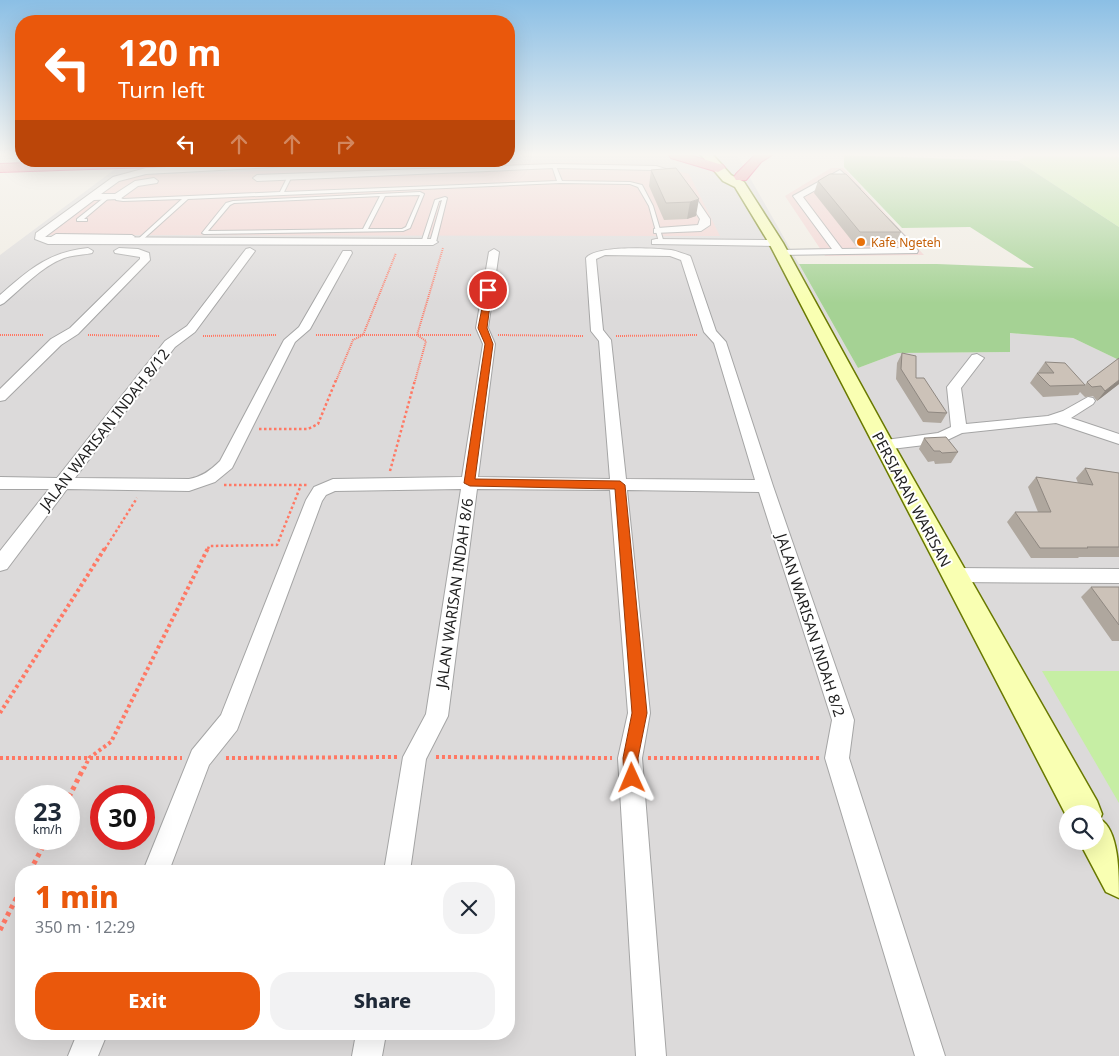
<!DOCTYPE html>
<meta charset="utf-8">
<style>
:root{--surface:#fff;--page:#f2f2f3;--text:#1f2937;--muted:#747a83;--accent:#ea580c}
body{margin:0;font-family:"Noto Sans",sans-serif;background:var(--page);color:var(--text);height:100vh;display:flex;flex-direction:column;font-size:19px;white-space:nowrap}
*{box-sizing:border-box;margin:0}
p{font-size:16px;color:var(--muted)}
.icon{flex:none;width:28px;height:28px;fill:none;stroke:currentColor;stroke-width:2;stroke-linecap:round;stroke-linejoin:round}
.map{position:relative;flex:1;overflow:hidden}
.panel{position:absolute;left:15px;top:865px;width:500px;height:175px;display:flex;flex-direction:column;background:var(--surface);border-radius:20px;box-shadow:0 5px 20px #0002}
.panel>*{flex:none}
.banner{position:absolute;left:15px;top:15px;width:500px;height:152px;border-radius:20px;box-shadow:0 5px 20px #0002;background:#ea580c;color:#fff;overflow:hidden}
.controls{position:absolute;left:1059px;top:805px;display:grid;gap:10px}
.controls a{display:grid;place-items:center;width:45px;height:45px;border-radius:50%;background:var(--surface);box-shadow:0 5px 20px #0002;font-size:25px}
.speed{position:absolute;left:15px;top:785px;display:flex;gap:10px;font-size:25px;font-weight:700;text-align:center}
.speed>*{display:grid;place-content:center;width:65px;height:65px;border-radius:50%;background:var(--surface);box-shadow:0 5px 20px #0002;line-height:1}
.speed small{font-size:12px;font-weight:400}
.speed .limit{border:8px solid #d22;background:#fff;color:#111}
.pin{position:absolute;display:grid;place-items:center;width:42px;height:42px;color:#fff;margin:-21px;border:2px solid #fff;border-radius:50%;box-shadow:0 1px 5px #0007}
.me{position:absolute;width:55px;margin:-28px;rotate:359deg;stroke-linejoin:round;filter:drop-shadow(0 0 4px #0008)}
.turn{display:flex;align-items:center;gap:18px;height:105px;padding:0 20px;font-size:22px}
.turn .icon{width:65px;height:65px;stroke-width:2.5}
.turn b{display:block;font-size:35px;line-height:42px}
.lanes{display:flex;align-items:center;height:48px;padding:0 20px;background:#0003;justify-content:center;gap:25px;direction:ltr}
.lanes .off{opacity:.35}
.round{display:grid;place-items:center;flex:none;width:52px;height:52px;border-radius:20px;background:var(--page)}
.summary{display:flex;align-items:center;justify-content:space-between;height:85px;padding:0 20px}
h1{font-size:30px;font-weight:800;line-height:38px;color:var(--accent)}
.primary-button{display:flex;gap:10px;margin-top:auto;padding:10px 20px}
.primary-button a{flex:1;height:58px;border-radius:20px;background:var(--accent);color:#fff;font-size:20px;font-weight:800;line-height:58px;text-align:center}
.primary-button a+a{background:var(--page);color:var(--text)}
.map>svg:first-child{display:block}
</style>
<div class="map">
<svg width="1119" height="1056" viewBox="0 0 1119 1056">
<rect width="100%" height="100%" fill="#f0ece3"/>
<!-- residential -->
<path fill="#dcdada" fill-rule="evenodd" d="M 509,155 L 737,155 L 858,368 L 898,353 L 1010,352 L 1009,333 L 1073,338 L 1119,360 L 1119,1056 L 0,1056 L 0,255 L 126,161 L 509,161 ZM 26,796 L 69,796 L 69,839 L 26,839 ZM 101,796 L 144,796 L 144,839 L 101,839 ZM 1068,814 L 1095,814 L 1095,841 L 1068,841 ZM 21,871 L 509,871 L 509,1034 L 21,1034 Z"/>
<!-- commercial -->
<path fill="#f2d2d0" d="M 568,162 L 655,165 L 689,174 L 720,236 L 43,235 L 120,178 L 128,175 Z
M 831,168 L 843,168 L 924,255 L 825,256 L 785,196 Z"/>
<!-- grass -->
<path fill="#c6eea4" d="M 1025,156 L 1119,157 L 1119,227 L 1018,161 Z
M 1042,671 L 1119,671 L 1119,803 Z"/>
<!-- forest -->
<path fill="#a5d294" d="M 844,155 L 1018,161 L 1119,227 L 1119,360 L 1073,338 L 1010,333 L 1010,352 L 898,353 L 858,368 L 799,264 L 937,264 L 1034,268 L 970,227 L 902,228 L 844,167 Z"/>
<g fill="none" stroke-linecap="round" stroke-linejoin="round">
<defs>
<path id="lane" d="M 554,165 L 556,166 L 562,181 L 630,182 L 642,185 L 653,206 L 664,243 L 659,242 L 649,206 L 638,187 L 630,184 L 560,183 L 188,199 L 139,243 L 137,242 L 137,240 L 182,199 L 123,201 L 116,200 L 115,197 L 117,196 L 123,199 L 280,192 L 288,176 L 290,175 L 292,176 L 284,192 L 557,181 L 552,166 Z
M 420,192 L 424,194 L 410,228 L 403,231 L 204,234 L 202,233 L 226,203 L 233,201 ZM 420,195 L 406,227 L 402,229 L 368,229 L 385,196 ZM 380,196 L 363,229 L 208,231 L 230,205 L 234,203 Z
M 106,196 L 110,197 L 84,219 L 87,219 L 87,221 L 77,221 L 77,219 Z
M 445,197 L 447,198 L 436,242 L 433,244 L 430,242 L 442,200 L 439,201 L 426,242 L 421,243 L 435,200 Z
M 56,234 L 132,235 L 135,237 L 127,243 L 124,241 L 127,238 L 57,238 L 50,242 L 46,242 L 46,240 Z"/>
<path id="street" d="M 290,161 L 348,161 L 344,163 L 146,174 L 119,181 L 101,194 L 115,194 L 135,181 L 154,178 L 158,181 L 157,183 L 138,186 L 120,199 L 94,200 L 45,237 L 433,239 L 438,242 L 433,245 L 48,244 L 35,239 L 36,233 L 113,177 L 146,168 Z
M 554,164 L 656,166 L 679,173 L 710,219 L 710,225 L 701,231 L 654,233 L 654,229 L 658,228 L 698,225 L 700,219 L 673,177 L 655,170 L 554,168 L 257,181 L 253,178 L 257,175 Z
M 840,170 L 860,189 L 860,193 L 854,193 L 839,177 L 803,197 L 842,249 L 904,248 L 878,219 L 883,216 L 886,217 L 917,249 L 918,251 L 917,253 L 776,255 L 775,253 L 780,250 L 832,249 L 793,196 Z
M 656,239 L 776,240 L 781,243 L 776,246 L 652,244 L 652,240 Z
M 88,248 L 93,251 L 92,253 C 83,255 73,255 64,258 C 41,267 23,287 4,303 L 0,305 L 0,295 C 29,270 48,252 88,248 Z
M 119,248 L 138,249 L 149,253 L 150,260 L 78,334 L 61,345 L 5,400 L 0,401 L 0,389 L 51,339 L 70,328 L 140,259 L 140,257 L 115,253 L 114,251 Z
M 250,248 L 255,251 L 195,332 L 175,347 L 75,478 L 189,479 C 202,477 211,470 220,461 L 284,340 L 299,327 L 343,251 L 351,251 L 352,253 L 310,329 L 295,342 L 232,468 L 215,482 L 189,491 L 67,489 L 7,569 L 0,571 L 0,551 L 49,489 L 0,489 L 0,477 L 57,478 L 165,341 L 187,326 L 246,249 Z
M 494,249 L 499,252 L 488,328 L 495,344 L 478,477 L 610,479 L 599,341 L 591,331 L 586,258 C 596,245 653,248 671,250 C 677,251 684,254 690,256 L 691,258 L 716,331 L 726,342 L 773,486 L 854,720 L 849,758 L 945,1056 L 915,1056 L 825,758 L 832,720 L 759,492 L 627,490 L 650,713 L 642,758 L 666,1056 L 636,1056 L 618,758 L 628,713 L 610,490 L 477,489 L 448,716 L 426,759 L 410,871 L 384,871 L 403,757 L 426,714 L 461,489 L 335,491 L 326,495 L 322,501 L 240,722 L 237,730 L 209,765 L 169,871 L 143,871 L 192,750 L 221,715 L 306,500 L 314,487 L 333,479 L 462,477 L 483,344 L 476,328 L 489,252 ZM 605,255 L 670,256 L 681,260 L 704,332 L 714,343 L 755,480 L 626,479 L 611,340 L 603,330 L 596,259 Z
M 977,354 L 984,358 L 961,388 L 966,424 L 1048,416 L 1063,411 L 1088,397 L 1093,398 L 1095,401 L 1093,404 L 1071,418 L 1119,434 L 1119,444 L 1056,423 L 962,433 L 941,443 L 883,450 L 878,449 L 875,445 L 878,441 L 938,433 L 951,427 L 947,387 L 972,355 Z
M 953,568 L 1119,569 L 1119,583 L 953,582 L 946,580 L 944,575 L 946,570 Z
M 77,1034 L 107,1034 L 98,1056 L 68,1056 Z
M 356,1034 L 386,1034 L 382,1056 L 352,1056 Z"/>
<path id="secondary" d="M 701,155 L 713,155 L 731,175 L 744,182 L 783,243 L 894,445 L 1097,801 L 1102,814 L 1100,819 C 1119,830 1119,873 1119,898 L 1106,892 L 1079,841 L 1095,841 L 1095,814 L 1068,814 L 1068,819 L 769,243 L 735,187 L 723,181 Z"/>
<path id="highway" d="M 669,155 L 689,155 L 723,165 L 725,168 L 718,172 L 671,158 Z
M 755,155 L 772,155 L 761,162 L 746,180 L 736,180 L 734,177 L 736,174 Z
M 87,161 L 218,161 L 212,165 L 0,172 L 0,164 Z"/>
</defs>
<!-- lane casing -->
<use href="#lane" stroke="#a5a5a5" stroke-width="2"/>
<!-- street casing -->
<use href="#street" stroke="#a5a5a5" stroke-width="2"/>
<!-- secondary casing -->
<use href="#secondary" stroke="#697900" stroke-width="3"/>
<!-- highway casing -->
<use href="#highway" stroke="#e81558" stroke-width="2"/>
<!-- path-far3 -->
<path stroke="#ff7864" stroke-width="2" stroke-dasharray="1 1" stroke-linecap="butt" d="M 0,335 L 44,335
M 88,335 L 159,336
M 316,335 L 472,335
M 498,335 L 584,336
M 203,336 L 277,335
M 616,336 L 697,335
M 336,381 L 353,340 L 363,335 L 396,253
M 415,381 L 426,341 L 417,335 L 443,248"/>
<!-- path-far2 -->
<path stroke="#ff7864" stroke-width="2.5" stroke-dasharray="2.5 2.5" stroke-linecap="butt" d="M 259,429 L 308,429 L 318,424 L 336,380
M 390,471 L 415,380
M 224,485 L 308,485
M 105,549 L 137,498
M 208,549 L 209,546 L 277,545 L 301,485"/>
<!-- path-far1 -->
<path stroke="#ff7864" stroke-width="4" stroke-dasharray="3 3" stroke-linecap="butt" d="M 0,713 L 105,548
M 436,757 L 612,758
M 0,758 L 182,758
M 226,758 L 397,757
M 648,758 L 819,758
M 84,769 L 89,758 L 111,742 L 208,548"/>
<!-- path -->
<path stroke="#ff7864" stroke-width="5" stroke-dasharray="4 4" stroke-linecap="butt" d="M 69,797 L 84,767
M 30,871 L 47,839
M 0,930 L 21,889"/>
<!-- lane -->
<use href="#lane" fill="#fff" fill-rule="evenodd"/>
<!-- street -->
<use href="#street" fill="#fff" fill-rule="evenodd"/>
<!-- secondary -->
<use href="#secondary" fill="#f9ffb2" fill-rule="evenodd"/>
<!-- highway -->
<use href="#highway" fill="#ee8494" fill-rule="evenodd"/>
</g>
<!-- wall -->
<path fill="#afa79e" d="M 676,168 L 696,216 L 687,219 L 664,220 L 649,186 L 651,170 Z
M 818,181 L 901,232 L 895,245 L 856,246 L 814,193 Z
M 902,353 L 916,378 L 947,413 L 941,423 L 923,422 L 896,379 L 897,363 Z
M 1045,362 L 1085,385 L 1087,382 L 1119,384 L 1097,401 L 1093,396 L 1085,397 L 1080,392 L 1078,395 L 1043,397 L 1030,383 L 1037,373 L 1039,373 L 1038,372 Z
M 924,438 L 958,452 L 951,463 L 935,464 L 934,461 L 928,462 L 919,449 Z
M 1085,468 L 1119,473 L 1119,557 L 1079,557 L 1078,558 L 1031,558 L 1007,522 L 1015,512 L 1038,512 L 1028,487 L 1036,477 L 1078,483 L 1076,478 Z
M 1091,587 L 1119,587 L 1119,641 L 1112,641 L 1081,597 Z"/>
<!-- shaded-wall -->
<path fill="#8f8881" d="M 699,199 L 696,216 L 687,219 L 690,202 Z
M 1119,380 L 1119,384 L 1097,401 L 1105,391 Z"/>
<!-- building -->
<path fill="#ccc2b8" stroke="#8f8881" d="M 676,168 L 699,199 L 690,202 L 666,203 L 651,170 Z
M 830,174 L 846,174 L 901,232 L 860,232 L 818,181 Z
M 902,353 L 916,356 L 916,378 L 924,378 L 947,413 L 928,412 L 901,369 Z
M 1119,358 L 1119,380 L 1105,391 L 1101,386 L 1092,387 L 1087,382 Z
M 1045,362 L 1065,363 L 1085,385 L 1050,386 L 1037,373 L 1054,373 Z
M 946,437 L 958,452 L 942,453 L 940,451 L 934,451 L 924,438 Z
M 1085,468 L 1119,473 L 1119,547 L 1087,547 L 1088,548 L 1040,548 L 1015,512 L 1051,512 L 1036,477 L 1093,485 Z
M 1091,587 L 1119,587 L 1119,625 Z"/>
<!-- sky -->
<linearGradient id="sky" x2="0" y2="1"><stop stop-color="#8bbfe5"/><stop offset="0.51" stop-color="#f8f6f2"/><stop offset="1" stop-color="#f8f6f2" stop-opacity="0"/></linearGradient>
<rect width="1119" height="303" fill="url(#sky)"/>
<!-- route -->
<path fill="#ea580c" stroke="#983908" d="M 486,288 L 492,290 L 487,328 L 493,344 L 475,479 L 620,481 L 625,485 L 647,713 L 638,758 L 639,778 L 637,784 L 632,786 L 626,784 L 624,778 L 623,758 L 632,713 L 615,489 L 470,486 L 464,483 L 485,344 L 478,328 Z"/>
<!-- markers -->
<circle fill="#e8710a" stroke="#fff" stroke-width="2" cx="861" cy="242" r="5"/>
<g text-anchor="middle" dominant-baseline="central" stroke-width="4" stroke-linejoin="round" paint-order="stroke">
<!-- far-food labels -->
<g font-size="12" fill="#c56008" stroke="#fff" text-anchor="start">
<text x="871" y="242">Kafe Ngeteh</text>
</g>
<!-- street labels -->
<g font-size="15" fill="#1e1e1e" stroke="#fff">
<text transform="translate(104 429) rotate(-52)">JALAN WARISAN INDAH 8/12</text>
<text transform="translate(912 499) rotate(62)">PERSIARAN WARISAN</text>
<text transform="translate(454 593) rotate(-82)">JALAN WARISAN INDAH 8/6</text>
<text transform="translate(811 625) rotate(72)">JALAN WARISAN INDAH 8/2</text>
</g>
</g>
</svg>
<div class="controls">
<a><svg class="icon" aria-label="search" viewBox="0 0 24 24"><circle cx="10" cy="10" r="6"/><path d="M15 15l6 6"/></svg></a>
</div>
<div class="speed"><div>23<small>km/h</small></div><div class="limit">30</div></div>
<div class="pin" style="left:488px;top:290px;background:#d93025"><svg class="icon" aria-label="arrive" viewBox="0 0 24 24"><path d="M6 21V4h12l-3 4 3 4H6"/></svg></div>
<svg class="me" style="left:632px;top:778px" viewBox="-20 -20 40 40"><path d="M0-17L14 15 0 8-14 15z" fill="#ea580c" stroke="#fff" stroke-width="4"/></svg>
<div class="banner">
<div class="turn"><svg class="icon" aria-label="left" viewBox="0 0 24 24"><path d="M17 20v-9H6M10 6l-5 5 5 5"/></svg><div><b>120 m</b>Turn left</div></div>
<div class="lanes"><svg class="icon" aria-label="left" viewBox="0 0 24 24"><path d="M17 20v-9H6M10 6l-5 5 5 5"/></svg><svg class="icon off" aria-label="ahead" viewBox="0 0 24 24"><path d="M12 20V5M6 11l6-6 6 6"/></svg><svg class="icon off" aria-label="ahead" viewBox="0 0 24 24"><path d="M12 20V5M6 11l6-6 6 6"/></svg><svg class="icon off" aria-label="right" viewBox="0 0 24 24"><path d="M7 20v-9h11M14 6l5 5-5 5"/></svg></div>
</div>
<section class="panel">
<div class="summary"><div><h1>1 min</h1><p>350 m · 12:29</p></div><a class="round"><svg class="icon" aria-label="close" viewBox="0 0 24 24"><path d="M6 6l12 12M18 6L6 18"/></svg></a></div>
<div class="primary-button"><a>Exit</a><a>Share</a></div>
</section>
</div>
